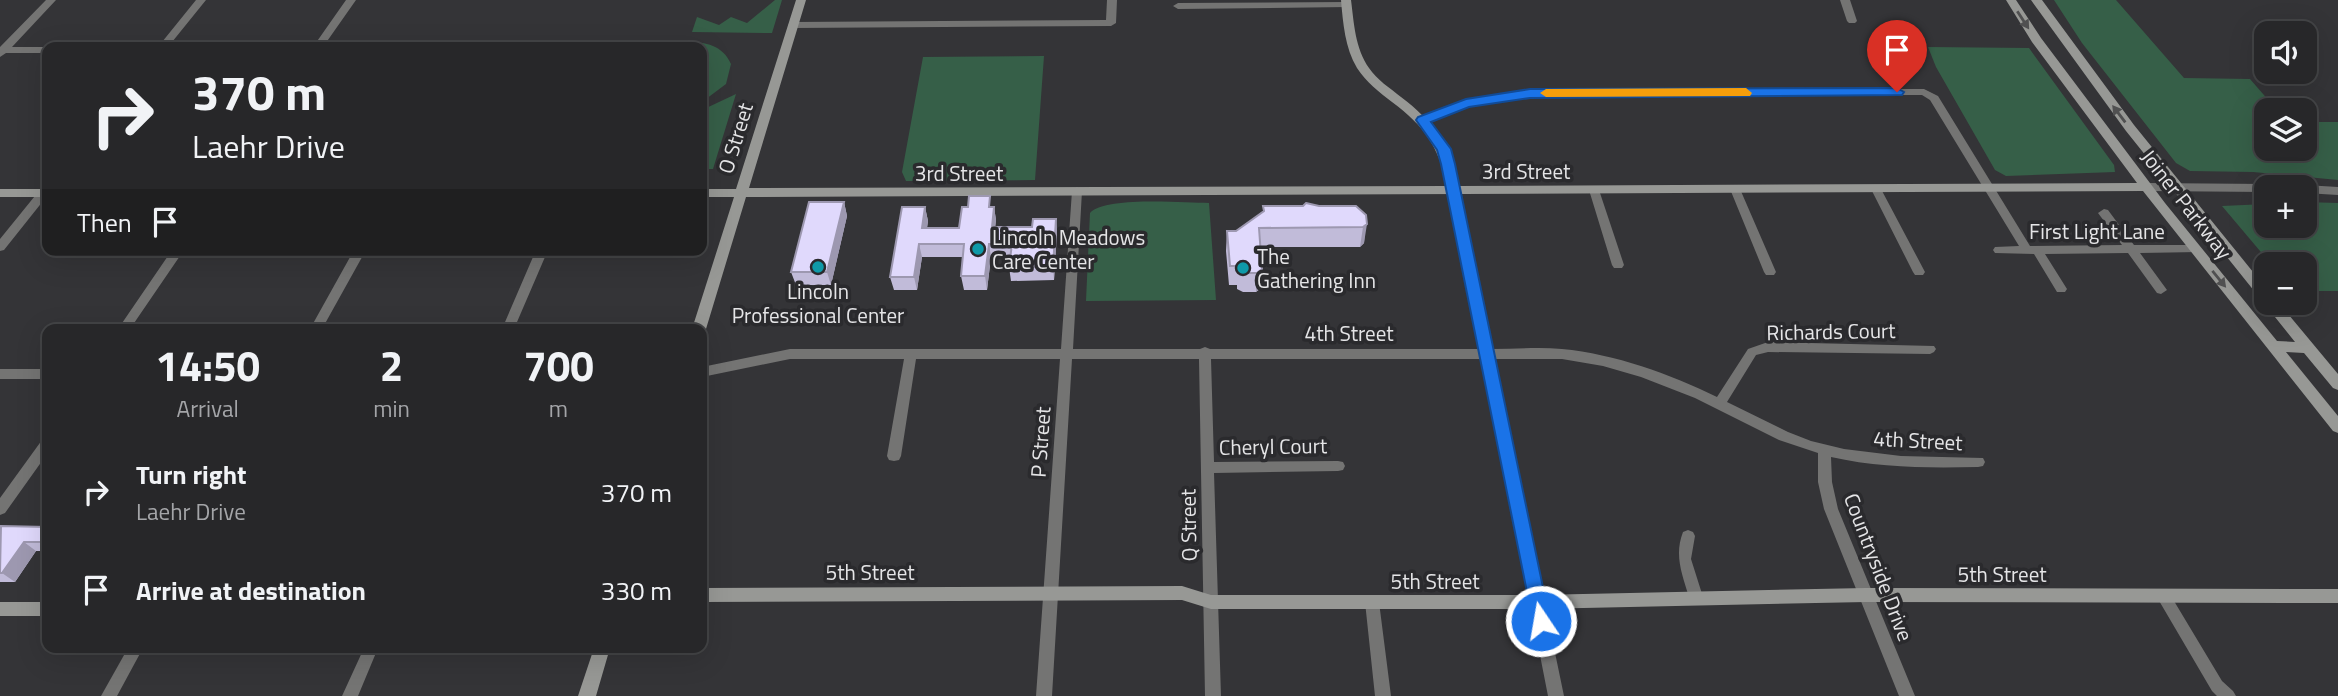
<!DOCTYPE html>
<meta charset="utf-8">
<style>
:root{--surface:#272729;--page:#333335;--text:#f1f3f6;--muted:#a4a5a8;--line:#434446}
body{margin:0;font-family:"Titillium Web",sans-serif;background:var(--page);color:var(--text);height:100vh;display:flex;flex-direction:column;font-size:26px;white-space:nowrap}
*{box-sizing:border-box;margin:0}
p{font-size:23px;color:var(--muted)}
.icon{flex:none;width:38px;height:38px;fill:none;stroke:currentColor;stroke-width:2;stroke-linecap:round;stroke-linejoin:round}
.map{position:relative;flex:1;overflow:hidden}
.sheet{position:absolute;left:42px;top:324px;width:665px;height:329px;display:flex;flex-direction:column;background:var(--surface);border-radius:14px;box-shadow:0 7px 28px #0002,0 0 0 2px var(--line)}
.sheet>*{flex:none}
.hud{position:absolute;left:42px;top:42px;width:665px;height:214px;border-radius:14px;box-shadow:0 7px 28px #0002,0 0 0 2px var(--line);background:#272729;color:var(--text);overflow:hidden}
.controls{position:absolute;left:2254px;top:21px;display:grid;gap:14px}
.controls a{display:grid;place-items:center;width:63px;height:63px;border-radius:14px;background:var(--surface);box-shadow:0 7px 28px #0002,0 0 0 2px var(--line);font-size:35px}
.pin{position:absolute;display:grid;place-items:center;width:60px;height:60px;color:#fff;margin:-72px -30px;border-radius:50% 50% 50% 0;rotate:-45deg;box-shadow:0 0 7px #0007}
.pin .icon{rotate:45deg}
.me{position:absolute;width:77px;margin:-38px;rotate:348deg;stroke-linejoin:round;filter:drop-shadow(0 0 5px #0008)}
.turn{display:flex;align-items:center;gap:24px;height:147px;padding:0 35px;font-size:32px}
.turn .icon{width:91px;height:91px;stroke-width:2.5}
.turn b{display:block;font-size:49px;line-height:60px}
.then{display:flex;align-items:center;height:66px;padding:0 35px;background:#0003;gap:14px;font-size:26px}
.eta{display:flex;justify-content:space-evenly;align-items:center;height:119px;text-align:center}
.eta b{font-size:42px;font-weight:700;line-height:49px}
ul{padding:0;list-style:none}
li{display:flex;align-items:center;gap:21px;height:98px;padding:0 35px}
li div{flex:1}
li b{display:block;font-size:26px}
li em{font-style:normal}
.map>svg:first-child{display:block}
</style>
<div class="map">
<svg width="2338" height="696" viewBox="0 0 2338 696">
<rect width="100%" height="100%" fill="#343437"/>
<!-- green -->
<path fill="#365f48" d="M 775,0 L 782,0 L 772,33 L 692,32 L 697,17 L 719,25 L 731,17 L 747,23 Z
M 2054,0 L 2116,0 L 2184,78 L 2250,79 L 2277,110 L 2266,110 L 2266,149 L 2305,149 L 2305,122 L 2338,122 L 2338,180 L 2253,172 L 2190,171 L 2176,163 L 2082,43 Z
M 680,42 C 700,41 722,43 731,64 L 726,84 L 702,102 L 702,47 L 656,47 Z
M 1928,47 L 2029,48 L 2114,165 L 2115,172 L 2006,176 L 1995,170 L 1936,67 Z
M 1044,56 L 1035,180 L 906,181 L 902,172 L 923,57 Z
M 736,94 L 713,169 L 702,169 L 702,110 Z
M 2305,202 L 2338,203 L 2338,291 L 2305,291 L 2305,264 L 2271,264 L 2222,206 L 2266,204 L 2266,226 L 2305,226 Z
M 1209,203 L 1216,300 L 1086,301 L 1090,213 C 1105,196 1184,203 1209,203 Z"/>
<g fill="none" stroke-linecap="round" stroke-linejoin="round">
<!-- street -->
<path fill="#747473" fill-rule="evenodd" d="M 46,0 L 56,0 L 12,47 L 47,47 L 47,53 L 6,53 L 0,57 L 0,47 Z
M 196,0 L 206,0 L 168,47 L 158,47 Z
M 346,0 L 356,0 L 323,47 L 313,47 Z
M 1107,0 L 1117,0 L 1116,23 L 1111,26 L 793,28 L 788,25 L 793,22 L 1106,20 Z
M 1840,0 L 1850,0 L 1857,21 L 1855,23 L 1849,23 L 1847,21 Z
M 1346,2 L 1351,5 L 1349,7 L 1178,9 L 1173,6 L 1178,3 Z
M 1924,89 L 1938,96 L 2030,246 L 2122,245 L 2098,213 L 2104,209 L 2108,210 L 2134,245 L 2195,245 L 2201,249 L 2199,252 L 2140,253 L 2167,290 L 2161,294 L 2157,293 L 2128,253 L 2045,254 L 2067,289 L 2065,292 L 2057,292 L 2034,254 L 1995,253 L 1993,250 L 1995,247 L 2019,246 L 1930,100 L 1922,95 L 1530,96 L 1468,106 L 1423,123 L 1418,120 L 1419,118 L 1466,100 L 1530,90 Z
M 2147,183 L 2266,184 L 2271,187 L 2266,187 L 2266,192 L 2147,191 L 2142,187 Z
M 47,185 L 47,196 L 4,250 L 0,251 L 0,239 L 43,186 Z
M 1735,185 L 1740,189 L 1776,272 L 1774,275 L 1766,275 L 1764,272 L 1730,189 Z
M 1876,185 L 1881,189 L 1925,272 L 1923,275 L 1915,275 L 1913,272 L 1871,189 Z
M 2305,185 L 2338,187 L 2338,195 L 2305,193 L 2305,187 L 2301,187 Z
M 1454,186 L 1459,190 L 1492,349 C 1515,349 1539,347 1562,349 C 1615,354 1670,374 1717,397 L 1748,349 L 1768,342 L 1934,346 L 1936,349 L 1934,352 L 1930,354 L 1768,352 L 1756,355 L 1727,402 L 1788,432 L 1811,441 L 1844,449 L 1901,456 L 1983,458 L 1985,462 L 1983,466 L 1978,467 C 1928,468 1879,468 1831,457 L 1832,482 L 1838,509 L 1915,696 L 1899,696 L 1824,509 L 1818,482 L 1818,453 L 1779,440 L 1695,398 L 1641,377 L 1603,366 L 1562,359 L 1494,359 L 1564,696 L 1548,696 L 1482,359 L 1211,359 L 1214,462 L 1338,461 L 1343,462 L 1345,466 L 1343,470 L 1338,471 L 1214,473 L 1221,696 L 1205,696 L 1199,359 L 1072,359 L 1052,696 L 1036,696 L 1060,359 L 916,359 L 901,456 L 899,460 L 894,461 L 889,460 L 887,456 L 904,359 L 790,359 L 702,377 L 702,367 L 790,349 L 1061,349 L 1072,191 L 1077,187 L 1082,191 L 1073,349 L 1200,349 L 1205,347 L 1210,349 L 1480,349 L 1449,190 Z
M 1594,186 L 1599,190 L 1624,265 L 1622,268 L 1614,268 L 1612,265 L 1589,190 Z
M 172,250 L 184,250 L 130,329 L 118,329 Z
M 354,250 L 366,250 L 322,329 L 310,329 Z
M 536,250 L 548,250 L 514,329 L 502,329 Z
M 0,369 L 47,369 L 47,379 L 0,379 Z
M 47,439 L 47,454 L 5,513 L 0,515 L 0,498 L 42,440 Z
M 1688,530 L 1693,532 L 1695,536 L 1691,559 L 1703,597 L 1701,601 L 1696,603 L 1691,601 L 1689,597 C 1682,574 1674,555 1683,532 Z
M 2163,589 L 2168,591 L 2222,681 L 2233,691 L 2236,696 L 2217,696 L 2212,691 L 2158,599 L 2156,595 L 2158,591 Z
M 1372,596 L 1377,597 L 1379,602 L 1391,696 L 1375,696 L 1365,602 L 1367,597 Z
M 128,648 L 143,648 L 117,696 L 101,696 Z
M 364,648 L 378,648 L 358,696 L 342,696 Z"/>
<!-- secondary -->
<path fill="#979895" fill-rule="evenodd" d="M 796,0 L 806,0 L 749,188 L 1447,186 C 1438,145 1425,127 1392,102 C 1379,92 1366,82 1357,68 C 1345,48 1343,23 1341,0 L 1351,0 C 1354,23 1355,48 1369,68 C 1377,80 1390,88 1401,97 C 1433,121 1451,146 1459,186 L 2137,183 L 2032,42 L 2006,0 L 2016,0 L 2041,38 L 2165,203 L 2277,341 L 2295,342 L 2126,131 L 2031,0 L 2042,0 L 2134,125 L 2266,288 L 2266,303 L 2279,303 L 2338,374 L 2338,390 L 2333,388 L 2304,353 L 2286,352 L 2338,416 L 2338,433 L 2333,431 L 2143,191 L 746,197 L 706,329 L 702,333 L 702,329 L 692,329 L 734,197 L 702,197 L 702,189 L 736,189 Z
M 0,189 L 47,189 L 47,197 L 0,197 Z
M 1182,586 L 1211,595 L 1537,595 L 1866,588 L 2338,589 L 2338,603 L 1866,602 L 1537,609 L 1211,609 L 1182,600 L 702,602 L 702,588 Z
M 0,602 L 47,602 L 47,616 L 0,616 Z
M 594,648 L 610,648 L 596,696 L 578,696 Z"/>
</g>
<!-- wall -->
<path fill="#c1bbd9" d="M 844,202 L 847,216 L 831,285 L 796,285 L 791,272 Z
M 1263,206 L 1366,215 L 1364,243 L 1360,247 L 1261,247 L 1262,269 L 1261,288 L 1256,292 L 1243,292 L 1237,289 L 1237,285 L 1229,285 L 1226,251 L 1227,231 L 1236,231 L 1263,212 Z
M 925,207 L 928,221 L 927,228 L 959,228 L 991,207 L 994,207 L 996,220 L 995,227 L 1032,227 L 1056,219 L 1057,232 L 1054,280 L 1011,281 L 1009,267 L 1010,257 L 991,257 L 987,290 L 964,290 L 961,276 L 963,257 L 922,257 L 917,290 L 894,290 L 890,277 Z
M 0,527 L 47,527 L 47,551 L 36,551 L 15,582 L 0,582 Z"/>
<!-- shaded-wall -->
<path fill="#9d98b0" d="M 844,202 L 847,216 L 831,285 L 827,272 Z
M 925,207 L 928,221 L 925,241 L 922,228 Z
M 994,207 L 996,220 L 994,241 L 992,227 Z
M 1056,219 L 1057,232 L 1054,280 L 1053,267 Z
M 1367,224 L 1364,243 L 1360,247 L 1363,227 Z
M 919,244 L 922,257 L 917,290 L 914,277 Z
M 989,244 L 991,257 L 987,290 L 985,276 Z
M 1262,269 L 1261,288 L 1256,292 L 1257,273 Z
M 24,542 L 36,551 L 15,582 L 2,573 Z"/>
<!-- building -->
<path fill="#e0d9fc" stroke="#9d98b0" stroke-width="2" d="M 969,196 L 990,196 L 989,207 L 994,207 L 992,227 L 1032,227 L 1033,219 L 1056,219 L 1053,267 L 1009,267 L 1012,244 L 989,244 L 985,276 L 961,276 L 964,244 L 919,244 L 914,277 L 890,277 L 902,207 L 925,207 L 922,228 L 959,228 L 962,207 L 968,207 Z
M 809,202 L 844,202 L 827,272 L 791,272 Z
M 1306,203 L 1319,206 L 1356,206 L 1366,215 L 1367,224 L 1363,227 L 1259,228 L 1262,269 L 1257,273 L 1244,273 L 1238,270 L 1238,266 L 1230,266 L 1227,231 L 1236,231 L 1264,211 L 1263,206 L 1303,206 Z
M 1,526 L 47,527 L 47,542 L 24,542 L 2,573 L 0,573 Z"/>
<!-- one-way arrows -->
<defs><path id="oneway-solid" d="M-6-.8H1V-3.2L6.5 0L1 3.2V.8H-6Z" transform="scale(1.75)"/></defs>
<g fill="#505051">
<use href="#oneway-solid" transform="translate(2023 20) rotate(57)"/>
<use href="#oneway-solid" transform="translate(2119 114) rotate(-127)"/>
<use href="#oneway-solid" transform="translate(2219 279) rotate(51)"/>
</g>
<!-- route -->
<path fill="#1a73e8" stroke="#114b97" stroke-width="2" d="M 1897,88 L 1904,92 L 1902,95 L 1530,98 L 1469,107 L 1431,122 L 1451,149 L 1455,164 L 1550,621 L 1547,627 L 1541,630 L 1534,627 L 1441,164 L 1437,150 L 1416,120 L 1418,117 L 1466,99 L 1530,89 Z"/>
<!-- slow -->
<path fill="#f59e0b" d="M 1746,88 L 1752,93 L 1750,96 L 1546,97 L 1540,93 L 1546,89 Z"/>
<!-- markers -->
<g fill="#0f9aa8" stroke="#2a2a2d" stroke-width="2.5">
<circle cx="978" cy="249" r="7"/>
<circle cx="818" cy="267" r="7"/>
<circle cx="1243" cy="268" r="7"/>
</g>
<g text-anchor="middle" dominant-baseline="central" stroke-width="7" stroke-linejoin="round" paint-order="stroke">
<!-- street labels -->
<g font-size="21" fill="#e5e5e7" stroke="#2a2a2d">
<text transform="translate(735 138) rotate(-73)">O Street</text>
<text x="1526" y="171">3rd Street</text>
<text x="959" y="173">3rd Street</text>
<text transform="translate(2187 204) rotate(52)">Joiner Parkway</text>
<text x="2097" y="231">First Light Lane</text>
<text transform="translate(1831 331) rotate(-1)">Richards Court</text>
<text x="1349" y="333">4th Street</text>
<text transform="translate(1918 440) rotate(3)">4th Street</text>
<text transform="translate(1040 442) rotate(-86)">P Street</text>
<text transform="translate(1273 446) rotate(-1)">Cheryl Court</text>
<text transform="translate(1188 525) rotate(-91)">Q Street</text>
<text transform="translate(1879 567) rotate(69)">Countryside Drive</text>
<text x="870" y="572">5th Street</text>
<text x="2002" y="574">5th Street</text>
<text x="1435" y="581">5th Street</text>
</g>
<!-- poi labels -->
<g font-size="21" fill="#e5e5e7" stroke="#2a2a2d" text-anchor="start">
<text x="992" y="237">Lincoln Meadows<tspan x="992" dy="24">Care Center</tspan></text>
<text x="1257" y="256">The<tspan x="1257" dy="24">Gathering Inn</tspan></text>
<text x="818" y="291" text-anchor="middle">Lincoln<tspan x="818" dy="24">Professional Center</tspan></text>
</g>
</g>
</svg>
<div class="controls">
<a><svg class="icon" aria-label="sound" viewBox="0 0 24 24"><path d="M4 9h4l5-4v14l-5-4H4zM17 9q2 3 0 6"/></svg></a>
<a><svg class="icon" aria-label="layers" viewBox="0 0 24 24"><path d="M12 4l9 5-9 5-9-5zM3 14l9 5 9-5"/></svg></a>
<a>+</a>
<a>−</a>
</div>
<div class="pin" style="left:1897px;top:92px;background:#d93025"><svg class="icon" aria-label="arrive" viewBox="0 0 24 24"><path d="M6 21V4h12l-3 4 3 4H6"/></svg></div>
<svg class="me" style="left:1541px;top:621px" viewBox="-20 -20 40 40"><circle r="17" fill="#1a73e8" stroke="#fff" stroke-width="3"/><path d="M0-11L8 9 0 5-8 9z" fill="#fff"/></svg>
<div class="hud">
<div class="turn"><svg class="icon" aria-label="right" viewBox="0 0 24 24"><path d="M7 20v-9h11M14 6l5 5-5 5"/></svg><div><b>370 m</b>Laehr Drive</div></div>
<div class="then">Then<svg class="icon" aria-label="arrive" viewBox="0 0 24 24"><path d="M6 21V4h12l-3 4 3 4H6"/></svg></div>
</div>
<section class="sheet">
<div class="eta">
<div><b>14:50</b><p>Arrival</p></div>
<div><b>2</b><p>min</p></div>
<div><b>700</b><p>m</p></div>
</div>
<ul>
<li><svg class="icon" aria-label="right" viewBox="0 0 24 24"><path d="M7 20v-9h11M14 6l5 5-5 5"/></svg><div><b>Turn right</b><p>Laehr Drive</p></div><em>370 m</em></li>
<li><svg class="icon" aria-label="arrive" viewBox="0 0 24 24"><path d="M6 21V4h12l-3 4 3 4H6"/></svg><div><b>Arrive at destination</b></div><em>330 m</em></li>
</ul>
</section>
</div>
